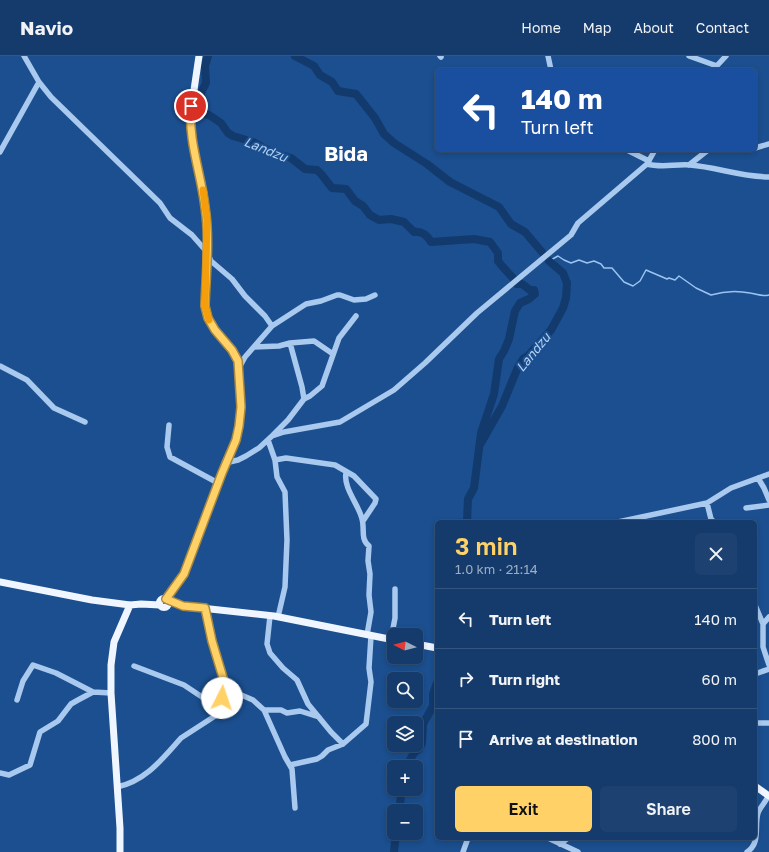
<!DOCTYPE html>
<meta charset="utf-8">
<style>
:root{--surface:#143b6b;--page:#1d4271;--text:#f1f3f6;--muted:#9dadc1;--line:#33557e;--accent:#ffd166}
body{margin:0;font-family:"Golos Text",sans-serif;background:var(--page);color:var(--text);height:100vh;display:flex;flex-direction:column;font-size:15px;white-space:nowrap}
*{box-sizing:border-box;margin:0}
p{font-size:13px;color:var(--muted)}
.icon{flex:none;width:22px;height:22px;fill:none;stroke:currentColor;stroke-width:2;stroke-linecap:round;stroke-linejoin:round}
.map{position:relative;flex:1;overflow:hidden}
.sheet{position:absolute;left:435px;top:464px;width:322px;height:320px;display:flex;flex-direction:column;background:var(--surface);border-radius:6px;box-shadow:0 2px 6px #0003,0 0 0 1px var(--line)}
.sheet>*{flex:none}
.top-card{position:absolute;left:435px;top:12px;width:322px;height:84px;border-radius:6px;box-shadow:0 2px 6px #0003,0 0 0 1px var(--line);background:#1a4fa0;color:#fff;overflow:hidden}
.needle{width:26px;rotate:276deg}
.controls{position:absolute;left:387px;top:572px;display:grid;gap:8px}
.controls a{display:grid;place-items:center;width:36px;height:36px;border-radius:6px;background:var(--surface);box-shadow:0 2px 6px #0003,0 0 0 1px var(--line);font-size:20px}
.pin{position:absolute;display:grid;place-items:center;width:34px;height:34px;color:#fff;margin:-17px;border:2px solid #fff;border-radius:50%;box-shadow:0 1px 4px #0007}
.me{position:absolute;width:44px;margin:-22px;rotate:4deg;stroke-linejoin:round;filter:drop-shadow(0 0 3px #0008)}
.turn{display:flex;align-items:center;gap:14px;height:84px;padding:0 20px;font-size:18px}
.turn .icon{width:52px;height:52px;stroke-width:2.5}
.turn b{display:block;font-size:28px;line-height:34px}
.round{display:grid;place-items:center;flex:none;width:42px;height:42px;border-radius:6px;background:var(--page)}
.headline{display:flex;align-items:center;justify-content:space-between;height:68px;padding:0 20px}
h1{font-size:24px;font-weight:600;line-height:30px;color:var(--accent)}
.cta{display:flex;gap:8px;margin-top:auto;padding:8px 20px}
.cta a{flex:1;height:46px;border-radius:6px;background:var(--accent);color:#111;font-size:16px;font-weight:600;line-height:46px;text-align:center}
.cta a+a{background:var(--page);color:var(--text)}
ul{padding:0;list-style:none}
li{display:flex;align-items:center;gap:12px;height:60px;padding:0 20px;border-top:1px solid var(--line)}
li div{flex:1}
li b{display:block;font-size:15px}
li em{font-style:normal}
header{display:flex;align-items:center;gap:24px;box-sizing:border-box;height:56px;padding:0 20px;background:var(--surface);border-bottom:1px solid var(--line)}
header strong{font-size:19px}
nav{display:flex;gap:22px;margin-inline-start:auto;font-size:14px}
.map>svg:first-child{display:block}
</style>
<header>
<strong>Navio</strong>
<nav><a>Home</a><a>Map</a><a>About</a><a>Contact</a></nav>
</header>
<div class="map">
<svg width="769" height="796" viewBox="0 0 769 796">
<rect width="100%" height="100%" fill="#1b4f8f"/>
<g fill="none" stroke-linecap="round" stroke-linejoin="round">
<!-- stream -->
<path stroke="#9cc4f0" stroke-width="1.5" d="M 549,205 L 558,200 L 564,204 L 571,207 L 579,204 L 587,207 L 594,205 L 601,208 L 604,212 L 612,212 L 624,226 L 633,230 L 640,225 L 646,214 L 667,223 L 669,222 L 675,224 L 679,220 L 696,232 L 711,239 C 724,235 735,234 750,237 C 757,238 762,241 769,239"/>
<!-- river -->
<path stroke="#123a6d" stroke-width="8" d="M 208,0 L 205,10 L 206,27 L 201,37 L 200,57 L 209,59 L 221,67 L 228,77 L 233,80 L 253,86 L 273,97 L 291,102 L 305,113 L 317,114 L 322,119 L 332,132 L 346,133 L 355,145 L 363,150 L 370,159 L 379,164 L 391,163 L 404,166 L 414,176 C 422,175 427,179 431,186 L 474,183 L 490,186 L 498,197 L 498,205 L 502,210 L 513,222
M 295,0 L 314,10 L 320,19 L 332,26 L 338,35 L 356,38 L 375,62 L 384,78 L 394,87 L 427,108 L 450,126 L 499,151 L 511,168 L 525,176 L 542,196
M 481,387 L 502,350 L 518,311 L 523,303 L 528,300 L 551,274 L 563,252 L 566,242 L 567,227 L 563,217 L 549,205
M 467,466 L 468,443 L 474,432 L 481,377 L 494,338 L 499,303 L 504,295 L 509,283 L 515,255 L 520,247 L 529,243 L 535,238 L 534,234 L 530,234 L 522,228 L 517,228
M 406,711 L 414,697 L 419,693 L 422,687 L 423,668 L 433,650 L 433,638 L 437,627
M 399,755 L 402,733
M 394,796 L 396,777"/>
<!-- minor -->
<path stroke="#a9c9ee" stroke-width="5.5" d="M 24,0 L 39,26 L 51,41 L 160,147 L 170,162 L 192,179 L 207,196 L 211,205 L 232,223 L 245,240 L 265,260 L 272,270
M 440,0 L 441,1
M 548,0 L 551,14
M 689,0 L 717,10
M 713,14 L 726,0
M 755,92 L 769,88
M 627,94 L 649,105
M 0,96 L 39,26
M 647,108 C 661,112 675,108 690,109 C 716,111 742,121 769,121
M 689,109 L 708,94
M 290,287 L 302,331 L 304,343
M 254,291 L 279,290 L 290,287 L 314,285 L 333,298
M 0,310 L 27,324 L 54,352 L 85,366
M 239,312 L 245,301 L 272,270 L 306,248 L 321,245 L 337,239 L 340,239 L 354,244 L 366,243 L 375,239
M 169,369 L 167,391 L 170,401 L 218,427
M 273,379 L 288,364 L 304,343 L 310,340 L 322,330 L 339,282 L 356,260
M 268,384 L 275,404 L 286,402 L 335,409 L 354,420 L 376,443 L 375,447 L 363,465
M 275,404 L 277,421 L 285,436 L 287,484 L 285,531 L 278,561
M 225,407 L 238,404 L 246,400 L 259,392 L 272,380 L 284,376 L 340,366 L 394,334 L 425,307 L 477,257 L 571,179 L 578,167 L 647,108 L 655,94
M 346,417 C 343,432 359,449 362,463 C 365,473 360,483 369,490 L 368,505 L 370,518 L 369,539 L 371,556 L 367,579
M 758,422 L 764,432 L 769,444
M 707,447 L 711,463 L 714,466
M 746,452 L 769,449
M 618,466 L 707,447 L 731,432 L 769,418
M 755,549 L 763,568 L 763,591 L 769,609
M 270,560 L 267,588 L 270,597 L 283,612 L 297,624 L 308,648 L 331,676 L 343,688
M 763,568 L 769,561
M 391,583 L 395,562 L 395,533
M 134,610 L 184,629 L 220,653
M 755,618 L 769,613
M 225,632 L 253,644 L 264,654 L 285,701 L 292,713 L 295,752
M 17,644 L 23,625 L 33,609 L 56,617 L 93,636
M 264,654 L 281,654 L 287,657 L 300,655 L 319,661
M 755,667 L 769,667
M 290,709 L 317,703 L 322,700 L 328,694 L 343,688 L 366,668 L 371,626 L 369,612 L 371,580
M 0,717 L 9,719 L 30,709 L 40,676 L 58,665 L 71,648 L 78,644 L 93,636 L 111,637
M 117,731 C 146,725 163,702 181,682 L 215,660 C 223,652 225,637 224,625 L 212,585 L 205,552
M 548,782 L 578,796
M 560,788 L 568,782
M 463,796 L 468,782
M 747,796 C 761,787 754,770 758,757 C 760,751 766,746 768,740"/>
<!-- major -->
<path stroke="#f0f6ff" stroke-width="7" d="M 0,526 L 92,544 L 130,549 L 141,548 L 160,549
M159.5 547a4.5 4.5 0 1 1 9 0a4.5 4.5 0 1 1-9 0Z
M 166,543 L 184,518 L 225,407 L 236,383 L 239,370 L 241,351 L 238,305 L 232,294 L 215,274 L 208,262 L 205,250 L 207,164 L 204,137 L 192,87 L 190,61 L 199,0
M 168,545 L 178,547 L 183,550 L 274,560 L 394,584
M 416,588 L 437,592
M 755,730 L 769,740
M 120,796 L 120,772 L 111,637 L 111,609 L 114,586 L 130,549"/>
</g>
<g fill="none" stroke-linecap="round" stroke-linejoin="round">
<defs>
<path id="route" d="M 191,50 C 188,85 201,117 205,151 C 210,183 206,217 205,250 L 208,262 L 215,274 L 232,294 L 238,305 L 241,351 L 239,370 L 236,384 L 222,417 L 184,518 L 166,543 L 183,550 L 205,552 L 212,585 L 224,625 L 222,642"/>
</defs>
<!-- route casing -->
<use href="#route" stroke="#a68842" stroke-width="10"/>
<!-- route -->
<use href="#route" stroke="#ffd166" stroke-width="7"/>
<!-- slow -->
<path stroke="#f59e0b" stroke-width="7" d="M 203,134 L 207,164 L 205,250 L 209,264"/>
</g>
<g text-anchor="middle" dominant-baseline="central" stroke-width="4" stroke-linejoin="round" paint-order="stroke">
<!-- water labels -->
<g font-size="13" font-style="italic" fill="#b5d3f5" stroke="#1b4f8f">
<text transform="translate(266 93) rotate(22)">Landzu</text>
<text transform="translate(533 296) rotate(-51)">Landzu</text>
</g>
<!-- town labels -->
<g font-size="20" font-weight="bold" fill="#fff" stroke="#1b4f8f">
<text x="346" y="97">Bida</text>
</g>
</g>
</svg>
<div class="controls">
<a><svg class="needle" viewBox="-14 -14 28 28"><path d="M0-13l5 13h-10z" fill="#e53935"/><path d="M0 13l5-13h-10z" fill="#9dadc1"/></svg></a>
<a><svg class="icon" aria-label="search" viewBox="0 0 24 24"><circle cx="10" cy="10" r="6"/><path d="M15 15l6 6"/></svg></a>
<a><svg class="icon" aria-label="layers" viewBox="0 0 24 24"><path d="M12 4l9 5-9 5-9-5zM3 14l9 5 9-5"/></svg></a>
<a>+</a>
<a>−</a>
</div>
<div class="pin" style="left:191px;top:50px;background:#d93025"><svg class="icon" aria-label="arrive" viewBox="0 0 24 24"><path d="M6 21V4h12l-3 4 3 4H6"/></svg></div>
<svg class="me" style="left:222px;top:642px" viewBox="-20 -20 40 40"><circle r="19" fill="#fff"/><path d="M0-13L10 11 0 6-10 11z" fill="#ffd166"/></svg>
<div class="top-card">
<div class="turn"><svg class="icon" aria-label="left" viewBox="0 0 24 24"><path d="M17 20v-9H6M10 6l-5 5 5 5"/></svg><div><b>140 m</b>Turn left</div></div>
</div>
<section class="sheet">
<div class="headline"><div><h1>3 min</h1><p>1.0 km · 21:14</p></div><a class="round"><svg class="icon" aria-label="close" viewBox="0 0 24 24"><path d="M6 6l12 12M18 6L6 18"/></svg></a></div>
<ul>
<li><svg class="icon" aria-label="left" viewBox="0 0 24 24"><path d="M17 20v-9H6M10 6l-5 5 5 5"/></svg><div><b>Turn left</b></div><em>140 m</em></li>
<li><svg class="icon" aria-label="right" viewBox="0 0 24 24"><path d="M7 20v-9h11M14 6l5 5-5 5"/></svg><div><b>Turn right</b></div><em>60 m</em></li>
<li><svg class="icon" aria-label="arrive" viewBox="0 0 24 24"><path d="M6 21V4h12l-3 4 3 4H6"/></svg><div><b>Arrive at destination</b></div><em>800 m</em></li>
</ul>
<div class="cta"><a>Exit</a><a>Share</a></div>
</section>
</div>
